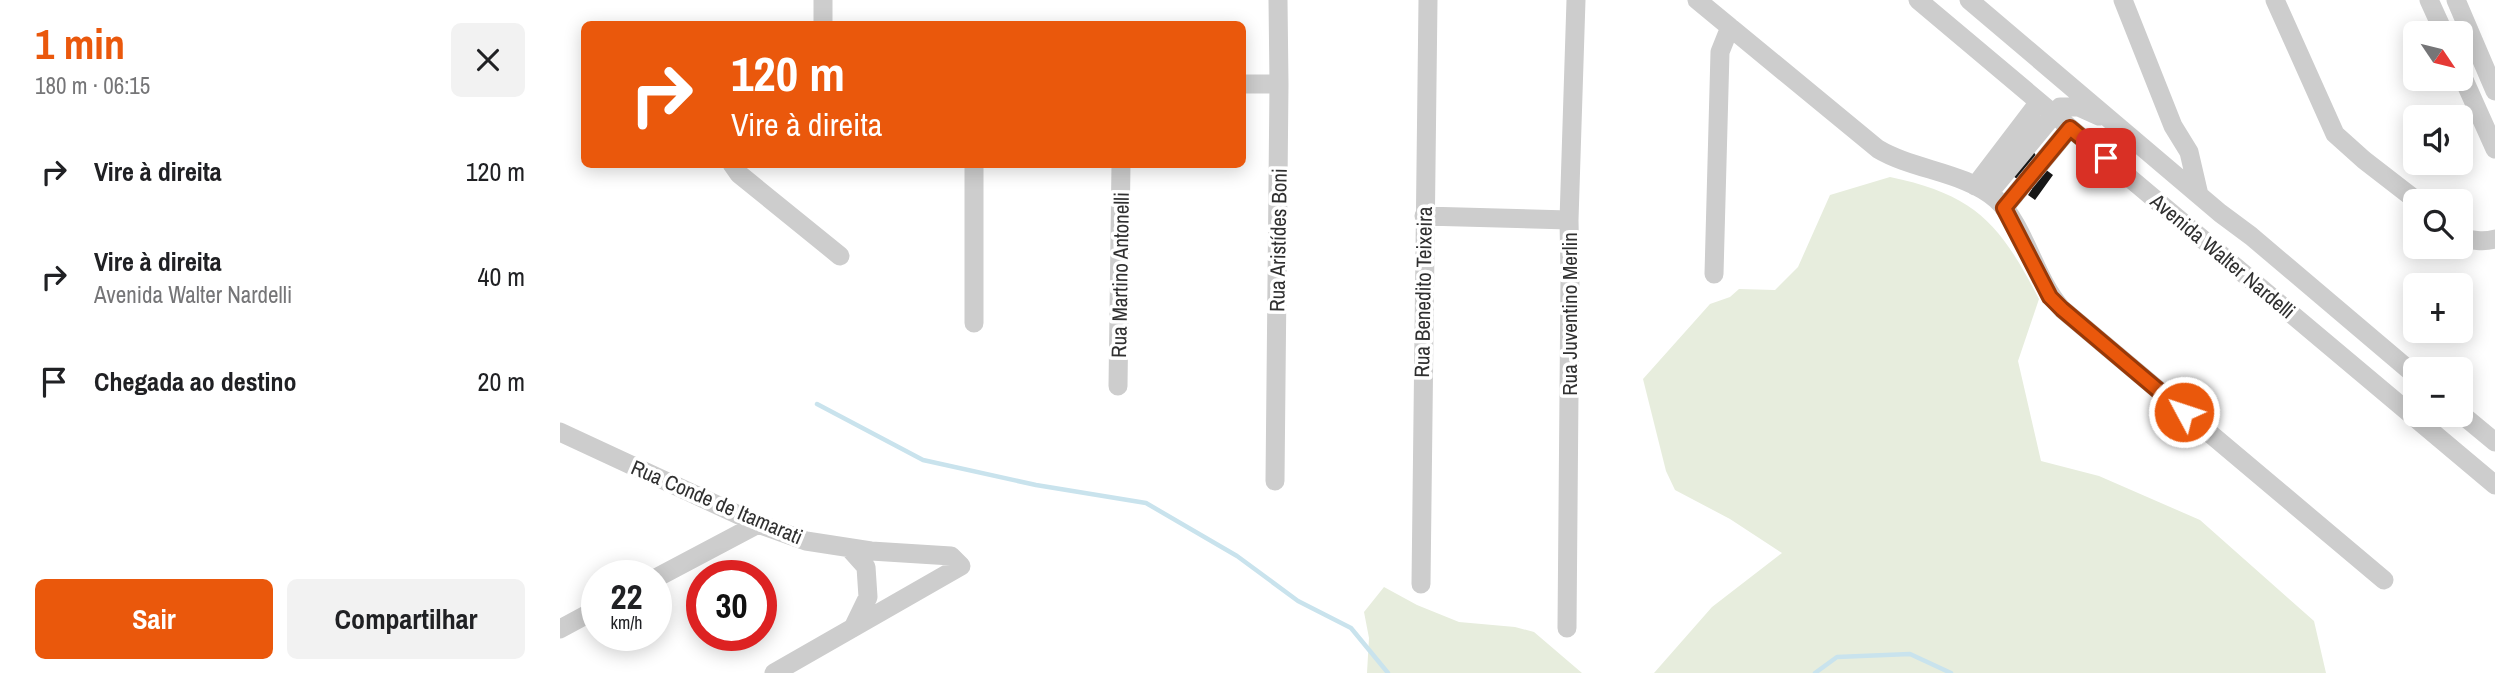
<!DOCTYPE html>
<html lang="pt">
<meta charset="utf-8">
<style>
:root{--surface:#fff;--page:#f2f2f2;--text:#202124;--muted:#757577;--accent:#ea580c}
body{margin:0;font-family:"Archivo Narrow",sans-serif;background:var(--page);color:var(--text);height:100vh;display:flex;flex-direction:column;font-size:26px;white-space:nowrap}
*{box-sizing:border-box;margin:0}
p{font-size:23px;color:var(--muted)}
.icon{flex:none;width:38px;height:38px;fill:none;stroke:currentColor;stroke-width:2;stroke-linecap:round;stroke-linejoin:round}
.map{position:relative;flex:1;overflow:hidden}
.details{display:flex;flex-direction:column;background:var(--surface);width:560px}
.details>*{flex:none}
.top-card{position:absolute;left:21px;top:21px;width:665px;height:147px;border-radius:10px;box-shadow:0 4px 18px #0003;background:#ea580c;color:#fff;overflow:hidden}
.needle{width:46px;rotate:125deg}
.fabs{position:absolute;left:1843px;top:21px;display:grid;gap:14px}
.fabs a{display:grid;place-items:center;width:70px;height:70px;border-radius:10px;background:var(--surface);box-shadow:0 4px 18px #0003;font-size:35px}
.speed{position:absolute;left:21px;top:560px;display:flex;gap:14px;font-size:35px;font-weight:700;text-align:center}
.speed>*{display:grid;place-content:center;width:91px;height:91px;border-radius:50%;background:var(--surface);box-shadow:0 4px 18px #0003;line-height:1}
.speed small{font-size:18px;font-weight:400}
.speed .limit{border:10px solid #d22;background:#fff;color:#111}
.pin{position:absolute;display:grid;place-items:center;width:60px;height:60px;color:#fff;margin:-30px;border-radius:14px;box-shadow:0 4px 10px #0006}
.me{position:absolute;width:77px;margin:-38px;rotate:310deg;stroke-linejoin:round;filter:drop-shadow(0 0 5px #0008)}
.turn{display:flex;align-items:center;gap:24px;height:147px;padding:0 35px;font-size:32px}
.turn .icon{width:91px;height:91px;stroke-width:2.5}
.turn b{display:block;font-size:49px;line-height:60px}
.round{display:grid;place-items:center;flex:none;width:74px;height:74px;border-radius:10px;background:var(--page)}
.headline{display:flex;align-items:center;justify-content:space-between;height:119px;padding:0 35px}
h1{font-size:42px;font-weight:700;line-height:52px;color:var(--accent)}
.button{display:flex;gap:14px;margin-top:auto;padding:14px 35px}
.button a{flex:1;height:80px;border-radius:10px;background:var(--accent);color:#fff;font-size:28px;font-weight:700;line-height:80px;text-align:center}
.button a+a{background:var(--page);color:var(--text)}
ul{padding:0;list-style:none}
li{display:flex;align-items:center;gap:21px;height:105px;padding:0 35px}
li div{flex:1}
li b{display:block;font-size:26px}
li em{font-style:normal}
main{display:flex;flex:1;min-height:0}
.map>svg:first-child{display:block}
</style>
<main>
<section class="details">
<div class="headline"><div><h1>1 min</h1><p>180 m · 06:15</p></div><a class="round"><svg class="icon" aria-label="close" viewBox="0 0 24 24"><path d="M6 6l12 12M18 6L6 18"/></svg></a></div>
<ul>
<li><svg class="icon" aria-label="right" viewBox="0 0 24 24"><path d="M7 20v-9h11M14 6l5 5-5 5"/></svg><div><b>Vire à direita</b></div><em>120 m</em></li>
<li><svg class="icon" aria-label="right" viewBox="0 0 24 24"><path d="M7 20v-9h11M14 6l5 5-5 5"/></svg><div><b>Vire à direita</b><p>Avenida Walter Nardelli</p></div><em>40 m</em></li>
<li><svg class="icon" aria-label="arrive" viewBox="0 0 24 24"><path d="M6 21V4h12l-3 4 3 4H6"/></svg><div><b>Chegada ao destino</b></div><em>20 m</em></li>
</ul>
<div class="button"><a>Sair</a><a>Compartilhar</a></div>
</section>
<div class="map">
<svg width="1935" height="673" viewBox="0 0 1935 673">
<rect width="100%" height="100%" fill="#fff"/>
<!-- green -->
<path fill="#e7eddd" d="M 1330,177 C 1416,195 1440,224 1479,299 L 1458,361 L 1481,461 L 1539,476 L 1640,520 L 1754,621 L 1766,673 L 1094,673 L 1152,607 L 1222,553 L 1170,519 L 1115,490 L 1106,471 L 1083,379 L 1150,304 L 1170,297 L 1179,289 L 1215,290 L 1238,267 L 1270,195 Z
M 824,587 L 857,605 L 899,622 L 955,627 L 974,632 L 1022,673 L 807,673 L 809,638 L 804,612 Z"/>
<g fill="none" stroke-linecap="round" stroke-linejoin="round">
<!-- stream -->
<path stroke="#c9e3ed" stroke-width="4.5" d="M 257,404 L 363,460 L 476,485 L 586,503 L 677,556 L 738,601 L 791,628 L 828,673
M 1255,673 L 1277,657 L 1350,654 L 1391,673"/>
</g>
<!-- building -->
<path fill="#171717" d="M 1467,142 L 1485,169 L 1493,175 L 1475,200 L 1468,195 L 1472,189 L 1444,170 Z"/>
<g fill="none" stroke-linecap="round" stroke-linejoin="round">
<!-- minor -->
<path stroke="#cdcdcd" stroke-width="19" d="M 263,0 L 263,24
M 1137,0 L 1318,149 C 1353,170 1405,172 1436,199 C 1465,225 1474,278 1502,309 L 1824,580
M 1358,0 L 1935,485
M 1409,0 L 1660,213 L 1691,236 L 1855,375
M 1563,0 L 1613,126 L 1629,152 L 1639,195
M 1715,0 L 1775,134 L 1804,160 L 1857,201
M 1869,0 L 1884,33
M 1896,0 L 1935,91
M 1900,71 L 1935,149
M 682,84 L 719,84
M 172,164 L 179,174 L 280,256
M 1415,186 L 1479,102
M 1429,193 L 1500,107 L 1519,107 L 1539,116
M 1444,208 L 1510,128
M 864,216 L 1009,220
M 1900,236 C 1909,241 1925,242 1935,239
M 1154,274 L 1160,52 L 1170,27
M 414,323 L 414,164
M 558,386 L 561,164
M 1900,413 L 1935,442
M 0,432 L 198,524 L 246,541 L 311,551 L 391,556 L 401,566 L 214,673
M 715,481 L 719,84 L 718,0
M 289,548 L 306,567 L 308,597 L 293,628
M 96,578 L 198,524
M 861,584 L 868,0
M 1007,628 L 1010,276 L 1009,220 L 1016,0
M 0,629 L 37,609"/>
</g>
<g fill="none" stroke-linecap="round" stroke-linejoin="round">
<defs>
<path id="route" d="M 1546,158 L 1510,128 L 1444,208 L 1490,297 L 1502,309 L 1624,412"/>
</defs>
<!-- route casing -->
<use href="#route" stroke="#983908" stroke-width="18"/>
<!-- route -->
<use href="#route" stroke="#ea580c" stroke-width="12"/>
</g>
<g text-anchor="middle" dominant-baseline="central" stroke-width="7" stroke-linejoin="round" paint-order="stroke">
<!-- street labels -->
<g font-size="21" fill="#303030" stroke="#fff">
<text transform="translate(718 240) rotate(-89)">Rua Aristídes Boni</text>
<text transform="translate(1663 256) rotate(40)">Avenida Walter Nardelli</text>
<text transform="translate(560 275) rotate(-89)">Rua Martino Antonelli</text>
<text transform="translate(863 292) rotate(-89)">Rua Benedito Teixeira</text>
<text transform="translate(1009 314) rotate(-90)">Rua Juventino Merlin</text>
<text transform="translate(157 502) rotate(23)">Rua Conde de Itamarati</text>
</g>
</g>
</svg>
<div class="fabs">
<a><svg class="needle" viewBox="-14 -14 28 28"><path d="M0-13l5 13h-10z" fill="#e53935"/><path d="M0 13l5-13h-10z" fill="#757577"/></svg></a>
<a><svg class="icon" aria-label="sound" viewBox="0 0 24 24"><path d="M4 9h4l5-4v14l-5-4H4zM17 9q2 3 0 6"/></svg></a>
<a><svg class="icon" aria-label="search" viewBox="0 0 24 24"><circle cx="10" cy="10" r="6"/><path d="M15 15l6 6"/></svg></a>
<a>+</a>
<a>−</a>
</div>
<div class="speed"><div>22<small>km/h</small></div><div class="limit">30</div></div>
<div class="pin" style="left:1546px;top:158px;background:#d93025"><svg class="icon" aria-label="arrive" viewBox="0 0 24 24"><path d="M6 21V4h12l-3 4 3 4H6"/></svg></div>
<svg class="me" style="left:1624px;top:412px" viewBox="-20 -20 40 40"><circle r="17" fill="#ea580c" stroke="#fff" stroke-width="3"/><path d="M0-11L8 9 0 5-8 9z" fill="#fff"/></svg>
<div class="top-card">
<div class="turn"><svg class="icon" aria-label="right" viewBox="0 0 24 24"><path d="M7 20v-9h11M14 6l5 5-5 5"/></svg><div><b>120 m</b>Vire à direita</div></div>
</div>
</div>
</main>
